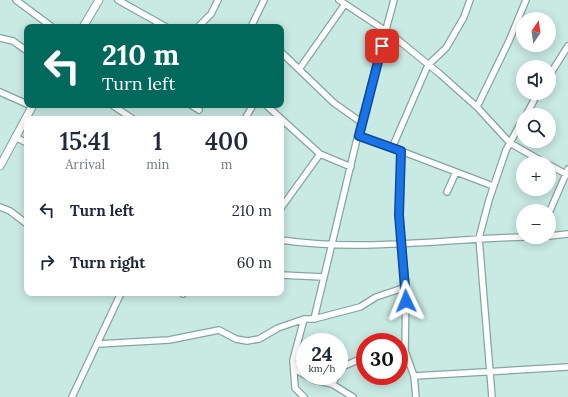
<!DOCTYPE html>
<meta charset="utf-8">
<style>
:root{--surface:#fff;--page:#f6f6f7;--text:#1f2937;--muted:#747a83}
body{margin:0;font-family:Lora,serif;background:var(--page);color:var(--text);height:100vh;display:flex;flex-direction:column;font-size:15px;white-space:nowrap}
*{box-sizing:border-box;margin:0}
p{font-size:13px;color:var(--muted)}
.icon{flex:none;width:22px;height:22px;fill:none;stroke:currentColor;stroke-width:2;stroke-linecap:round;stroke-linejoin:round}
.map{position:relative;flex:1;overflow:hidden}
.sheet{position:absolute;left:24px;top:116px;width:260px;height:180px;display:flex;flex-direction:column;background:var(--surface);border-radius:8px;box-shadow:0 2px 10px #0003}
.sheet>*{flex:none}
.banner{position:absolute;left:24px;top:24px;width:260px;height:84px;border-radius:8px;box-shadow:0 2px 10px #0003;background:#00695c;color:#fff;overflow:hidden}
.needle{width:26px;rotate:13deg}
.tools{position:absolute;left:516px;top:12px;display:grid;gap:8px}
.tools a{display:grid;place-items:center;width:40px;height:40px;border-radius:50%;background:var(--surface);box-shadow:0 2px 10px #0003;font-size:20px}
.speed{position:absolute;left:296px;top:333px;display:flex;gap:8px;font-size:20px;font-weight:700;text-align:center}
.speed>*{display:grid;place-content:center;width:52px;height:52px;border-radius:50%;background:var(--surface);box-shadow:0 2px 10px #0003;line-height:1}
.speed small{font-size:10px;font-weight:400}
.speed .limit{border:6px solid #d22;background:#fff;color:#111}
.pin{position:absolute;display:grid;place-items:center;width:34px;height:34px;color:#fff;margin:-17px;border-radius:8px;box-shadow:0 2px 6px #0006}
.me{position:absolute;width:44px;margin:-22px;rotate:358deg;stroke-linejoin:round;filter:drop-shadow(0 0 3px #0008)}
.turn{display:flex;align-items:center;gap:14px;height:84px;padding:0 12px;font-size:18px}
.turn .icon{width:52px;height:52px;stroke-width:2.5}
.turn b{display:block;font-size:28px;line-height:34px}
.eta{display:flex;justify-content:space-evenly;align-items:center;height:68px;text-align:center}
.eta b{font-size:24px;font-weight:600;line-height:28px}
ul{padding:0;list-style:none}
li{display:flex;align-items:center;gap:12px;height:52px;padding:0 12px}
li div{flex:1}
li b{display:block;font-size:15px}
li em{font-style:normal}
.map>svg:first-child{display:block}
</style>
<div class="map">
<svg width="568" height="397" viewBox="0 0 568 397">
<rect width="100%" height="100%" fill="#c9e9e3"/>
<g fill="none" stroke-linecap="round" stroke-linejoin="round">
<defs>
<path id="minor" d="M 16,0 L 52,27
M 118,0 L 166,27
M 339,0 L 392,35 L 440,74 L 477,107 L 510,143 L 545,163
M 198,27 L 211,14 L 218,0
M 251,27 L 264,0
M 0,38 L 13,41 L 27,51
M 281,52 L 334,103 L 361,122
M 300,68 L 345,4
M 549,76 L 568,46
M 0,92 L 27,104
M 112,105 L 133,119
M 191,105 L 199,110
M 266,105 L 320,154 L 351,167
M 477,107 L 509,41 L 526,0
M 526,115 L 538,93
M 245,119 L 253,105
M 359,136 L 401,151 L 399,215 L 406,287 L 405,351 L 414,376 L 416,397
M 15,137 L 27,143
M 392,148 L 428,65 L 446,48 L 464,17 L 470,0
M 401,151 L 493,186
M 549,165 L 568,175
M 447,192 L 456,172
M 0,207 L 10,211 L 27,224
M 281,208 L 320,154
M 549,213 L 568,169
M 549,236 L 568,234
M 281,240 C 361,252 444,239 525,237
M 281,275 L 323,277
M 183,294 L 183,293
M 304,319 L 293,360 L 295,388 L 304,397
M 314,319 L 361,122 L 394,0
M 98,344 L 169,340 L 219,330 L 236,339 L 247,341 L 259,339 L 278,328 L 304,319 L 314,319 L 360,307 L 376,297 L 406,287
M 295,364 L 298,371 L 305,375
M 339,373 L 344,366 L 365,357
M 307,376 L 314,380 L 332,384 L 353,397
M 414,376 L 568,367
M 332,384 L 337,376
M 72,397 L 121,293
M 492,397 L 479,238 L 489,200 L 506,150 L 523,119"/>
<path id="tertiary" d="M 83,27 L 99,0
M 0,166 L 33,105"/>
</defs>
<!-- minor casing -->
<use href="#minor" stroke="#86a59f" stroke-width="8"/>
<!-- tertiary casing -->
<use href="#tertiary" stroke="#86a59f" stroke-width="9"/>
<!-- minor -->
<use href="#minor" stroke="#fff" stroke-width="5.5"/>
<!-- tertiary -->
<use href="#tertiary" stroke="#fff" stroke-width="7"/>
</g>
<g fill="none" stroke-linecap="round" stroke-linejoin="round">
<defs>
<path id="route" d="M 382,46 L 359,136 L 401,151 L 399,215 L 406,301"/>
</defs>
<!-- route casing -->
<use href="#route" stroke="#114b97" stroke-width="10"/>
<!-- route -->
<use href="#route" stroke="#1a73e8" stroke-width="7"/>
</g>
</svg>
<div class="tools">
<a><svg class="needle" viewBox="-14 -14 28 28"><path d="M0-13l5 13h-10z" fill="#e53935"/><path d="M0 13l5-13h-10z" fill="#747a83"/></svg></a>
<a><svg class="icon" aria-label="sound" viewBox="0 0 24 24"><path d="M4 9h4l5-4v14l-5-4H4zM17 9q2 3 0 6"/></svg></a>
<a><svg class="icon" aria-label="search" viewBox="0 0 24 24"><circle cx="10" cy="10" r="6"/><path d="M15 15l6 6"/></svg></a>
<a>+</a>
<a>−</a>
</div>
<div class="speed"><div>24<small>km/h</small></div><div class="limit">30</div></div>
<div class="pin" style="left:382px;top:46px;background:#d93025"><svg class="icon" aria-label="arrive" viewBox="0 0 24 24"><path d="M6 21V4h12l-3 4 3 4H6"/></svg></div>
<svg class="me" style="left:406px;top:301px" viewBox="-20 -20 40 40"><path d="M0-17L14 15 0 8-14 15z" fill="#1a73e8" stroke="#fff" stroke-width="4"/></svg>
<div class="banner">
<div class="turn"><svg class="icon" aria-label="left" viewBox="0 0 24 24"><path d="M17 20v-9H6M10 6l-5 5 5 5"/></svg><div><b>210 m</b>Turn left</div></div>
</div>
<section class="sheet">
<div class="eta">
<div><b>15:41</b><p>Arrival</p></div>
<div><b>1</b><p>min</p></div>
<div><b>400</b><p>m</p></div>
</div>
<ul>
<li><svg class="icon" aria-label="left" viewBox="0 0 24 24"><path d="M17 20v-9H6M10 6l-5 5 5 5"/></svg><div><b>Turn left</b></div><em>210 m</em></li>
<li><svg class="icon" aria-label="right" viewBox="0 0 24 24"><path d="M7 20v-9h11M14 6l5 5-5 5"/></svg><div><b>Turn right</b></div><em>60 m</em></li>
</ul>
</section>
</div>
